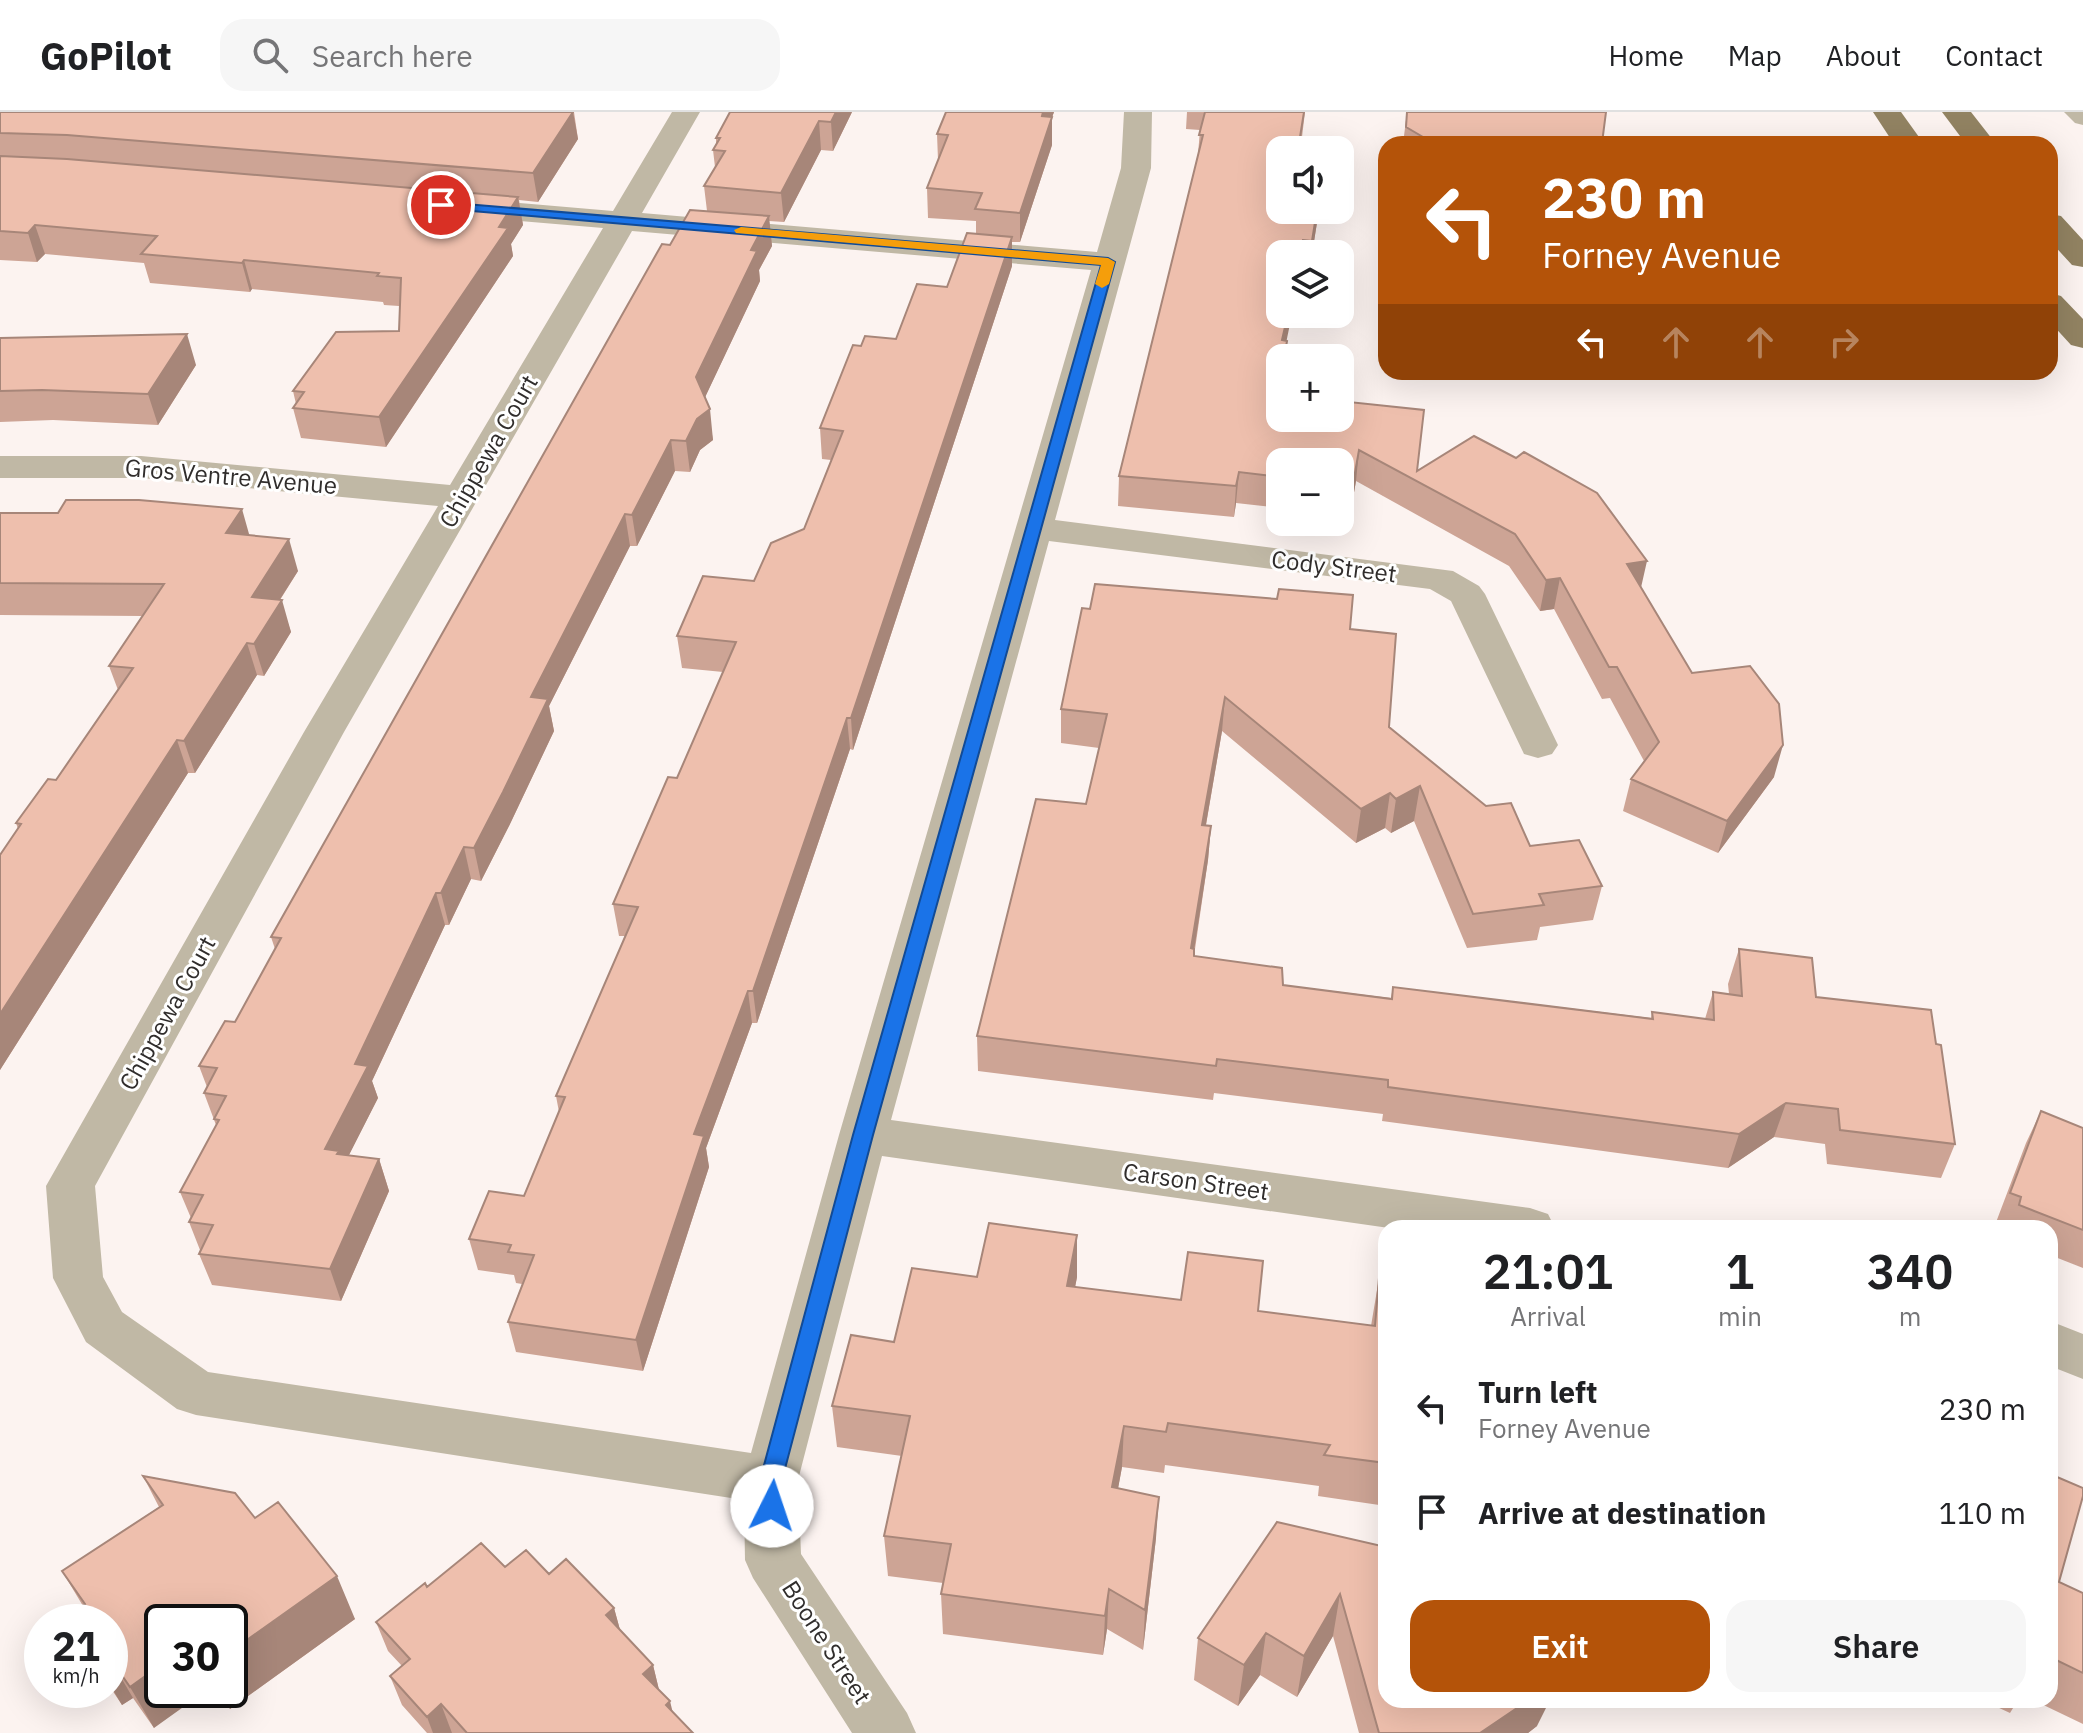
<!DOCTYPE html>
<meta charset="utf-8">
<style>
:root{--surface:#fff;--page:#f6f6f6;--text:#202124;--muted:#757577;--line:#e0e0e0;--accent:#b45309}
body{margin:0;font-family:"IBM Plex Sans",sans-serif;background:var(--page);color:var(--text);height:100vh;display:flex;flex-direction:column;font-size:30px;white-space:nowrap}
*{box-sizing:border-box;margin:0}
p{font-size:26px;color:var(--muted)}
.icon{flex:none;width:44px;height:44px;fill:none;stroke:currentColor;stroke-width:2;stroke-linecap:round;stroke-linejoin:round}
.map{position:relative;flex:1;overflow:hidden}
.sheet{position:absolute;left:1378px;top:1108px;width:680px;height:488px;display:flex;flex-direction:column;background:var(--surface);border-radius:24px;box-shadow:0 8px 32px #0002}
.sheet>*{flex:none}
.top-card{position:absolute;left:1378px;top:24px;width:680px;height:244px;border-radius:24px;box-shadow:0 8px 32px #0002;background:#b45309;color:#fff;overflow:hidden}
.fabs{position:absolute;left:1266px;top:24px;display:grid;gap:16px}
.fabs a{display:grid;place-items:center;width:88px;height:88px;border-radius:16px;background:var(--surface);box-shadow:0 8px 32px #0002;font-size:40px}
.speed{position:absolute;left:24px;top:1492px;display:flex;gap:16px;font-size:40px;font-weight:700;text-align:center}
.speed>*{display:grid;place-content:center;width:104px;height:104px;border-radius:50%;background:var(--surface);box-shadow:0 8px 32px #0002;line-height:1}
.speed small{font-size:20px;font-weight:400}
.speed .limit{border:4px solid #111;border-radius:12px;background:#fff;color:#111}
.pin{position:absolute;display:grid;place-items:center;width:68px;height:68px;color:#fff;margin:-34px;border:4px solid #fff;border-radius:50%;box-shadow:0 2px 8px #0007}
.me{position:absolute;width:88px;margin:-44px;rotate:4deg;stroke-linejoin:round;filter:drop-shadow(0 0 6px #0008)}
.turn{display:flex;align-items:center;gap:28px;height:168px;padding:0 32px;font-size:36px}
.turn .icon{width:104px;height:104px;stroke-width:2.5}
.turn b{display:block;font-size:56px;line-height:68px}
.lanes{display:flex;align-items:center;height:76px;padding:0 32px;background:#0003;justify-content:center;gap:40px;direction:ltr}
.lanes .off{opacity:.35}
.eta{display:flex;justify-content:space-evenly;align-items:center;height:136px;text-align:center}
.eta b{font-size:48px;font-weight:600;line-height:56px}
.primary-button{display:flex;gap:16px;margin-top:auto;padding:16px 32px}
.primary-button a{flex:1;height:92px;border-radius:24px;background:var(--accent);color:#fff;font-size:32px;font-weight:600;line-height:92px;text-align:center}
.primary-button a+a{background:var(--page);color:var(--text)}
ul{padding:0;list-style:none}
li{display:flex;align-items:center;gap:24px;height:104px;padding:0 32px}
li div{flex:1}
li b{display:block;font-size:30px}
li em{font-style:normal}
header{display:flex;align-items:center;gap:48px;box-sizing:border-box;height:112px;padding:0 40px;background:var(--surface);border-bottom:2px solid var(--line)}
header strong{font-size:38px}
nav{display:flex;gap:44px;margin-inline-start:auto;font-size:28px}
.search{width:560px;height:72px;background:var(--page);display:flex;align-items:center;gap:20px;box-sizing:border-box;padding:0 28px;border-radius:24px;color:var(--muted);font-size:30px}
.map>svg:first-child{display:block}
</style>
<header>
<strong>GoPilot</strong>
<div class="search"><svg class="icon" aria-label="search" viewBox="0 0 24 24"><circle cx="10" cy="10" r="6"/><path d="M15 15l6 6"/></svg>Search here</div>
<nav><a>Home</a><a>Map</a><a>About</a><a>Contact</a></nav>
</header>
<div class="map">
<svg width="2083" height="1621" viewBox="0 0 2083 1621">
<rect width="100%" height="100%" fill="#fcf3f0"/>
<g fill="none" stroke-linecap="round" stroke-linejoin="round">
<!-- service -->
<path fill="#c0b8a5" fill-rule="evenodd" d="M 2064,0 L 2083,0 L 2083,13 L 2075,11 Z"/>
<!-- minor -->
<path fill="#c0b8a5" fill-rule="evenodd" d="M 672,0 L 700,0 L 642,101 L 1097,140 L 1121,56 L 1124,0 L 1152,0 L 1151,56 L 1055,408 L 1453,459 L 1479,474 L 1485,482 L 1558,633 L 1552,642 L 1538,646 L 1524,642 L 1451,489 L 1430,477 L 1049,429 L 891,1008 L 1530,1096 L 1548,1102 L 1555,1116 L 1389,1116 L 882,1044 L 798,1368 L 801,1442 L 907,1601 L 916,1621 L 852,1621 L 753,1466 L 745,1448 L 744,1388 L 196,1303 L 177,1297 L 86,1230 L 53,1166 L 46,1074 L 304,620 L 438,394 L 141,366 L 0,366 L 0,344 L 141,344 L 450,373 L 603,116 L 461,104 L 450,101 L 446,95 L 450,89 L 461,86 L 613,99 ZM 632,119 L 1091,158 L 839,1023 L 751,1341 L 208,1260 L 122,1200 L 103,1165 L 95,1074 L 344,620 Z
M 2050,1209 L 2083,1222 L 2083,1267 L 2050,1254 Z"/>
<!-- primary -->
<path fill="#928362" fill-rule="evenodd" d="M 1873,0 L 1901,0 L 1924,32 L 1894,32 Z
M 1942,0 L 1971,0 L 1996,32 L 1966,32 Z
M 2050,102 L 2061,104 L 2083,128 L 2083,155 L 2072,153 L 2050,129 Z
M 2050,181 L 2061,184 L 2083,207 L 2083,236 L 2071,233 L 2050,210 Z"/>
</g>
<!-- wall -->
<path fill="#cda495" d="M 0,0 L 574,0 L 578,27 L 538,90 L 519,88 L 523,113 L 511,132 L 513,144 L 386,335 L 301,326 L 293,296 L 296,292 L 293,279 L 399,219 L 399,194 L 384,193 L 383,190 L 252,177 L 250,180 L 150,171 L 144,151 L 45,142 L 37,150 L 0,148 Z
M 852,0 L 833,39 L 821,38 L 784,110 L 769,109 L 772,134 L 759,158 L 760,169 L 705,285 L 713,328 L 700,338 L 690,360 L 675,359 L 637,434 L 630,434 L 549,594 L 554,619 L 510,712 L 481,769 L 471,767 L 449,813 L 445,813 L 372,969 L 378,986 L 348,1044 L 379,1047 L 389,1079 L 341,1189 L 212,1173 L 199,1142 L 200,1138 L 189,1110 L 191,1106 L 180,1080 L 216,1013 L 204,981 L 207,975 L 199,954 L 235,910 L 275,837 L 271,825 L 670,133 L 707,99 L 704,74 L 715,55 L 713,38 L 716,32 L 716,26 Z
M 946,0 L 1054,0 L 1052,5 L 1052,33 L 1020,130 L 1012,130 L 1012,154 L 853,638 L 850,637 L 757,911 L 752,911 L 706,1036 L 709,1055 L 643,1259 L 516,1240 L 508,1210 L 522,1172 L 516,1171 L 514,1163 L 478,1158 L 469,1127 L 524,1084 L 559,1000 L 556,984 L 625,824 L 619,824 L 613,792 L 677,666 L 723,560 L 682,556 L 677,524 L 754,469 L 804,417 L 831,348 L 822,347 L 820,316 L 861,234 L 896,227 L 947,175 L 976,122 L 976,109 L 928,106 L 927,76 L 938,48 L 937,22 Z
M 1187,0 L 1305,0 L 1302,25 L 1328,27 L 1327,38 L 1280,38 L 1319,98 L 1312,142 L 1280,142 L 1286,229 L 1280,306 L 1417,359 L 1641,475 L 1692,561 L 1774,665 L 1718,741 L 1623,699 L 1631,667 L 1644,649 L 1610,586 L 1602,587 L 1554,497 L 1540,499 L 1509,454 L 1356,369 L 1350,403 L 1340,402 L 1340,350 L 1280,350 L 1280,396 L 1236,391 L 1234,405 L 1118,394 L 1119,364 L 1198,42 L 1200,18 L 1186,17 Z
M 1407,0 L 1606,0 L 1602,32 L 1403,32 Z
M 0,226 L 196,253 L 158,313 L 53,308 L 0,310 Z
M 0,401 L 249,423 L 298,459 L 280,488 L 291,520 L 264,564 L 257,563 L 195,661 L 188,661 L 0,958 L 0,743 L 18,717 L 16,711 L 56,668 L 118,578 L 109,554 L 143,504 L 0,503 Z
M 1350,517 L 1389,615 L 1530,734 L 1602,774 L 1593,808 L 1540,815 L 1537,828 L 1467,836 L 1414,709 L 1391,721 L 1385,716 L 1356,731 L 1222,619 L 1206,713 L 1211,714 L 1208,748 L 1194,844 L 1283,873 L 1391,886 L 1393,875 L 1651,906 L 1652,900 L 1705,907 L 1713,880 L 1729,882 L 1728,872 L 1739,837 L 1816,885 L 1936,932 L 1955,1032 L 1941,1066 L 1827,1052 L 1825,1032 L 1774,1025 L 1728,1056 L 1382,1009 L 1383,1002 L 1214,981 L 1213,988 L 978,959 L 977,924 L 1086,692 L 1099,636 L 1061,631 L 1061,597 Z
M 2041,999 L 2083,1016 L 2083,1156 L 2050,1143 L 2050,1116 L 2003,1116 L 1995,1113 L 2026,1031 Z
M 977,1165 L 1077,1165 L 1075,1175 L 1371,1214 L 1379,1166 L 1386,1167 L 1386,1394 L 1318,1384 L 1319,1374 L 1165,1353 L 1164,1361 L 1122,1355 L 1118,1376 L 1156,1426 L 1143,1538 L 1107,1517 L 1103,1543 L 943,1522 L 941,1482 L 943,1471 L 888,1464 L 884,1424 L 902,1344 L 837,1335 L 832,1294 L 894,1230 Z
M 2050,1362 L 2059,1470 L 2083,1481 L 2083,1612 L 2033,1588 L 2050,1588 Z
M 143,1364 L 255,1406 L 355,1507 L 230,1597 L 217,1578 L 230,1578 L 230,1510 L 162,1510 L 154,1616 L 133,1586 L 122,1593 L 110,1575 L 110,1510 L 83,1494 L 62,1459 L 159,1395 Z
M 1277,1410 L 1537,1614 L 1528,1621 L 1359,1621 L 1333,1524 L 1297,1585 L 1260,1563 L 1238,1594 L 1194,1568 L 1198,1526 Z
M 505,1455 L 614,1496 L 620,1518 L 653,1553 L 659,1578 L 673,1600 L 693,1621 L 427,1621 L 402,1593 L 390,1564 L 402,1554 L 388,1539 L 376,1510 L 427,1475 Z
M 1982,1588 L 2018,1588 L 2010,1601 Z"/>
<!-- shaded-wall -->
<path fill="#a78679" d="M 573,0 L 578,27 L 538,90 L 533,61 Z
M 836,0 L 852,0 L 833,39 L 831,10 Z
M 1043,0 L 1054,0 L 1042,33 L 1042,4 Z
M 1052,5 L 1052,33 L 1020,130 L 1020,101 Z
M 819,9 L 821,38 L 784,110 L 781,81 Z
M 518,85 L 523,113 L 511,132 L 513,144 L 386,335 L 379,305 Z
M 1317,98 L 1319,98 L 1312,142 L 1311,142 Z
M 769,104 L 772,134 L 759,158 L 760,169 L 700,296 L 696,265 L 751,138 Z
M 35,113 L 45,142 L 37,150 L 28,121 Z
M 1012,125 L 1012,154 L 853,638 L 851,606 Z
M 244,148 L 252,177 L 250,180 L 242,151 Z
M 1288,202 L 1292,202 L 1283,246 L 1282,228 Z
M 187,222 L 196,253 L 158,313 L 148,282 Z
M 710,297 L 713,328 L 700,338 L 690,360 L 686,329 L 697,307 Z
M 671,328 L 675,359 L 637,434 L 632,403 Z
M 1359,338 L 1356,369 L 1350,403 L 1353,372 Z
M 1239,360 L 1236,391 L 1234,405 L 1236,374 Z
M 242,397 L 251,429 L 226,421 Z
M 625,402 L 630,434 L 549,594 L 554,619 L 510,712 L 481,769 L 474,736 L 531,585 Z
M 289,427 L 298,459 L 261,517 L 252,485 Z
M 1647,449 L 1640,480 L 1627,452 Z
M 1560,466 L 1554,497 L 1540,499 L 1546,468 Z
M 282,488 L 291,520 L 264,564 L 254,532 Z
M 247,531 L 257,563 L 195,661 L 184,629 Z
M 1225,585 L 1222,619 L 1200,747 L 1202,713 Z
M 847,606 L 850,637 L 757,911 L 753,879 Z
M 177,628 L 188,661 L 0,958 L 0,902 Z
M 1783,633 L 1774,665 L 1718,741 L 1727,709 Z
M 1420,674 L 1414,709 L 1391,721 L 1396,687 Z
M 1390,681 L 1385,716 L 1356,731 L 1361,697 Z
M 1211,714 L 1208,748 L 1189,871 L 1191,836 Z
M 464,735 L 471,767 L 449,813 L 441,781 Z
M 436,781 L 445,813 L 372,969 L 378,986 L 344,1053 L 325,1037 L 355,952 Z
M 748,879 L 752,911 L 706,1036 L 709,1055 L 643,1259 L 636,1228 L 694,1022 Z
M 1786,991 L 1774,1025 L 1728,1056 L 1739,1022 Z
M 379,1047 L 389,1079 L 341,1189 L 330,1157 Z
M 1077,1123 L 1077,1165 L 1067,1217 L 1067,1174 Z
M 1124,1314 L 1122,1355 L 1111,1415 L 1112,1375 Z
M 1159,1385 L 1156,1426 L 1143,1538 L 1145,1498 Z
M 337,1464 L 355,1507 L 230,1597 L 220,1578 L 230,1578 L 230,1540 Z
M 1109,1477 L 1107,1517 L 1103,1543 L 1105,1504 Z
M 1340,1482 L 1333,1524 L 1297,1585 L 1304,1544 Z
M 614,1496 L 622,1525 L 606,1503 Z
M 1266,1521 L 1260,1563 L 1238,1594 L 1244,1553 Z
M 110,1547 L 133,1586 L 122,1593 L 110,1573 Z
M 162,1552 L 162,1578 L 207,1578 L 154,1616 L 130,1575 Z
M 653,1553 L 660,1582 L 643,1562 Z
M 1529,1588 L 1550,1588 L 1537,1614 L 1528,1621 L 1480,1621 Z
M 670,1589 L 677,1618 L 666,1593 Z
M 441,1592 L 452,1621 L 433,1621 L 427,1605 Z"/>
<!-- building -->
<path fill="#eebfad" stroke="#a78679" stroke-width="2" d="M 0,0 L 573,0 L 533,61 L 67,23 L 0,21 Z
M 730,0 L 836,0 L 831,10 L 819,9 L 781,81 L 704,74 L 725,39 L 713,38 L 720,26 L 716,26 Z
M 946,0 L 1043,0 L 1042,4 L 1052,5 L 1020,101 L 975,97 L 982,81 L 927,76 L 948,23 L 937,22 Z
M 1205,0 L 1304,0 L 1300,25 L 1328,27 L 1326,38 L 1280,38 L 1280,98 L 1317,98 L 1312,129 L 1303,128 L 1301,142 L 1280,142 L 1280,202 L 1288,202 L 1282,228 L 1287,229 L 1285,241 L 1303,242 L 1302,246 L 1280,246 L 1280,306 L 1340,306 L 1340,289 L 1424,298 L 1417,359 L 1474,324 L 1516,346 L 1524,340 L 1597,381 L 1647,449 L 1627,452 L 1692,561 L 1750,554 L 1779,592 L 1783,633 L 1727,709 L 1631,667 L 1659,630 L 1617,555 L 1609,555 L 1560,466 L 1546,468 L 1515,422 L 1359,338 L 1353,372 L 1340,371 L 1340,350 L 1280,350 L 1280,365 L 1239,360 L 1236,374 L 1119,364 L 1203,23 L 1199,23 Z
M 1407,0 L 1606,0 L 1602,31 L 1600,32 L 1435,32 L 1406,15 Z
M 0,44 L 67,47 L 518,85 L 499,115 L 508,116 L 379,305 L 293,296 L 304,280 L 293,279 L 336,220 L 399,219 L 401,166 L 377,164 L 379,161 L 244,148 L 242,151 L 141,142 L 157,124 L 35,113 L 28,121 L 0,119 Z
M 690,98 L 769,104 L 751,138 L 757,139 L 696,265 L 710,297 L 697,307 L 686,329 L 671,328 L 632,403 L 625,402 L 531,585 L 548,587 L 503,680 L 474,736 L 464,735 L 441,781 L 436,781 L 355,952 L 368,954 L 325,1037 L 339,1039 L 337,1042 L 379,1047 L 330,1157 L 199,1142 L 213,1113 L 189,1110 L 203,1083 L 180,1080 L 219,1008 L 214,1007 L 226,984 L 204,981 L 217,956 L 199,954 L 225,909 L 235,910 L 281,826 L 271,825 L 662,132 L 670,133 Z
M 967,121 L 1012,125 L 851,606 L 847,606 L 753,879 L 748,879 L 694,1022 L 704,1024 L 636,1228 L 508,1210 L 534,1143 L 508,1140 L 511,1133 L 469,1127 L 489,1079 L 524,1084 L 565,985 L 556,984 L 638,795 L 613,792 L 668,665 L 677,666 L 736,530 L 677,524 L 703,464 L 754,469 L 771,431 L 804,417 L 843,319 L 820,316 L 853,233 L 861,234 L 865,224 L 896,227 L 917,172 L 947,175 Z
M 187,222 L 148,282 L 42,278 L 0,279 L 0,226 Z
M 66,388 L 139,388 L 242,397 L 226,421 L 289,427 L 252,485 L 282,488 L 254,532 L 247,531 L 184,629 L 177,628 L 0,902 L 0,743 L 21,712 L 16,711 L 48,667 L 56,668 L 133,556 L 109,554 L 164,472 L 0,471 L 0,401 L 58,401 Z
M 1095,472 L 1277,487 L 1279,477 L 1353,483 L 1350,517 L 1396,522 L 1389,615 L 1486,694 L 1511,691 L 1530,734 L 1579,728 L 1602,774 L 1539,782 L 1544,793 L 1473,802 L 1420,674 L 1396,687 L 1390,681 L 1361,697 L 1225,585 L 1202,713 L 1211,714 L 1191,836 L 1194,837 L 1194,844 L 1282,856 L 1283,873 L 1392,887 L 1393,875 L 1653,907 L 1652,900 L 1714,908 L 1713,880 L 1742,884 L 1739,837 L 1812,846 L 1816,885 L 1931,898 L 1936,932 L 1941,933 L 1955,1032 L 1840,1018 L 1838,997 L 1786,991 L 1739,1022 L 1388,975 L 1388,968 L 1217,947 L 1216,954 L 977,924 L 1036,687 L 1086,692 L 1107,602 L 1061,597 L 1082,496 L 1090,497 Z
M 2041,999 L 2083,1016 L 2083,1118 L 2019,1093 L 2021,1085 L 2010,1081 Z
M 989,1111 L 1077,1123 L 1067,1174 L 1181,1188 L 1188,1140 L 1263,1149 L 1258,1199 L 1375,1214 L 1379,1166 L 1386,1167 L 1386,1351 L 1324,1343 L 1330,1333 L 1168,1311 L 1166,1320 L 1124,1314 L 1112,1375 L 1159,1385 L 1145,1498 L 1109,1477 L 1105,1504 L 941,1482 L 951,1432 L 884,1424 L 910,1304 L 832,1294 L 851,1223 L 894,1230 L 912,1156 L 977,1165 Z
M 2050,1362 L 2083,1376 L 2083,1384 L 2059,1470 L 2083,1481 L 2083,1561 L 2050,1545 Z
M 143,1364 L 235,1381 L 255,1406 L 278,1390 L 337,1464 L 230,1540 L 230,1510 L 162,1510 L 162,1552 L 130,1575 L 110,1546 L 110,1510 L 69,1510 L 66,1505 L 85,1492 L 62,1459 L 163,1393 Z
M 1277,1410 L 1386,1435 L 1386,1588 L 1529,1588 L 1480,1621 L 1379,1621 L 1340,1482 L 1304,1544 L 1266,1521 L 1244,1553 L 1198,1526 Z
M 481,1431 L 505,1455 L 526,1438 L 549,1462 L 566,1447 L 614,1496 L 606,1503 L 653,1553 L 643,1562 L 670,1589 L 666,1593 L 693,1621 L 467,1621 L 441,1592 L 427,1605 L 390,1564 L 410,1547 L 376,1510 L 425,1471 L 427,1475 Z"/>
<!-- route -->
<path fill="#1a73e8" stroke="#114b97" stroke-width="2" d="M 441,90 L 1108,146 L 1115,150 L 873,1023 L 782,1368 L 783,1394 L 780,1402 L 772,1404 L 764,1402 L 760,1394 L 760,1368 L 853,1023 L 1101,153 L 437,96 L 435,93 Z"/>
<!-- slow -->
<path fill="#f59e0b" d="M 741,115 L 1108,146 L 1115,150 L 1109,172 L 1102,176 L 1095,172 L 1101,153 L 736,121 L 734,118 Z"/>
<g text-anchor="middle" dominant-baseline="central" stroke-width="6" stroke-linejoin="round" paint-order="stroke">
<!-- street labels -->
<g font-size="24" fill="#302d2c" stroke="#fff">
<text transform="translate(488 339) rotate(-60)">Chippewa Court</text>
<text transform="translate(231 364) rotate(5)">Gros Ventre Avenue</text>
<text transform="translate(1334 454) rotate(7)">Cody Street</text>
<text transform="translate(167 901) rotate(-61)">Chippewa Court</text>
<text transform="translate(1196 1069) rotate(8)">Carson Street</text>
<text transform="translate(827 1530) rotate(57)">Boone Street</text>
</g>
</g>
</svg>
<div class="fabs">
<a><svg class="icon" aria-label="sound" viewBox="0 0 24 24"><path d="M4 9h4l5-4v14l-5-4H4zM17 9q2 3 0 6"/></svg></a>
<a><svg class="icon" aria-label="layers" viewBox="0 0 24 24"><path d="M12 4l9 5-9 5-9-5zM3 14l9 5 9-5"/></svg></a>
<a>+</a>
<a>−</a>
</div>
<div class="speed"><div>21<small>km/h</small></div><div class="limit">30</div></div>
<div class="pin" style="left:441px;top:93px;background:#d93025"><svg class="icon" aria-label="arrive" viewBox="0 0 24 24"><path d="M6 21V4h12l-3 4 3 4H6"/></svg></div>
<svg class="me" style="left:772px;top:1394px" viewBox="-20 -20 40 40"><circle r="19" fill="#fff"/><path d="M0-13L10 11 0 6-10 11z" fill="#1a73e8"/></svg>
<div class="top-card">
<div class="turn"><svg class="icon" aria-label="left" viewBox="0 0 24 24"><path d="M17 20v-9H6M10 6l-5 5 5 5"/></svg><div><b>230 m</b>Forney Avenue</div></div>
<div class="lanes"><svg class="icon" aria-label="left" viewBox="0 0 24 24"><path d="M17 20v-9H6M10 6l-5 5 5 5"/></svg><svg class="icon off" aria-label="ahead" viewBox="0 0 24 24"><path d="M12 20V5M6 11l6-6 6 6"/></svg><svg class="icon off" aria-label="ahead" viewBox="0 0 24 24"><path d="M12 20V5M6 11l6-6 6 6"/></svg><svg class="icon off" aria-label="right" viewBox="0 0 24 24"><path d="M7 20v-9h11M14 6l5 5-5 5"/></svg></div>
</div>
<section class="sheet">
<div class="eta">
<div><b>21:01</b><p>Arrival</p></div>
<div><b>1</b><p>min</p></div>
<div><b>340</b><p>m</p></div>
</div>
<ul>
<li><svg class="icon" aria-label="left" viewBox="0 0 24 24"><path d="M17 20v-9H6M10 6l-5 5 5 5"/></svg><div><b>Turn left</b><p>Forney Avenue</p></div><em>230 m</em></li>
<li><svg class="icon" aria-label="arrive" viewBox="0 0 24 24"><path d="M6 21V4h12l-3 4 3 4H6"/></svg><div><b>Arrive at destination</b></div><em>110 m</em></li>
</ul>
<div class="primary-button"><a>Exit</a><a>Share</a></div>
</section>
</div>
